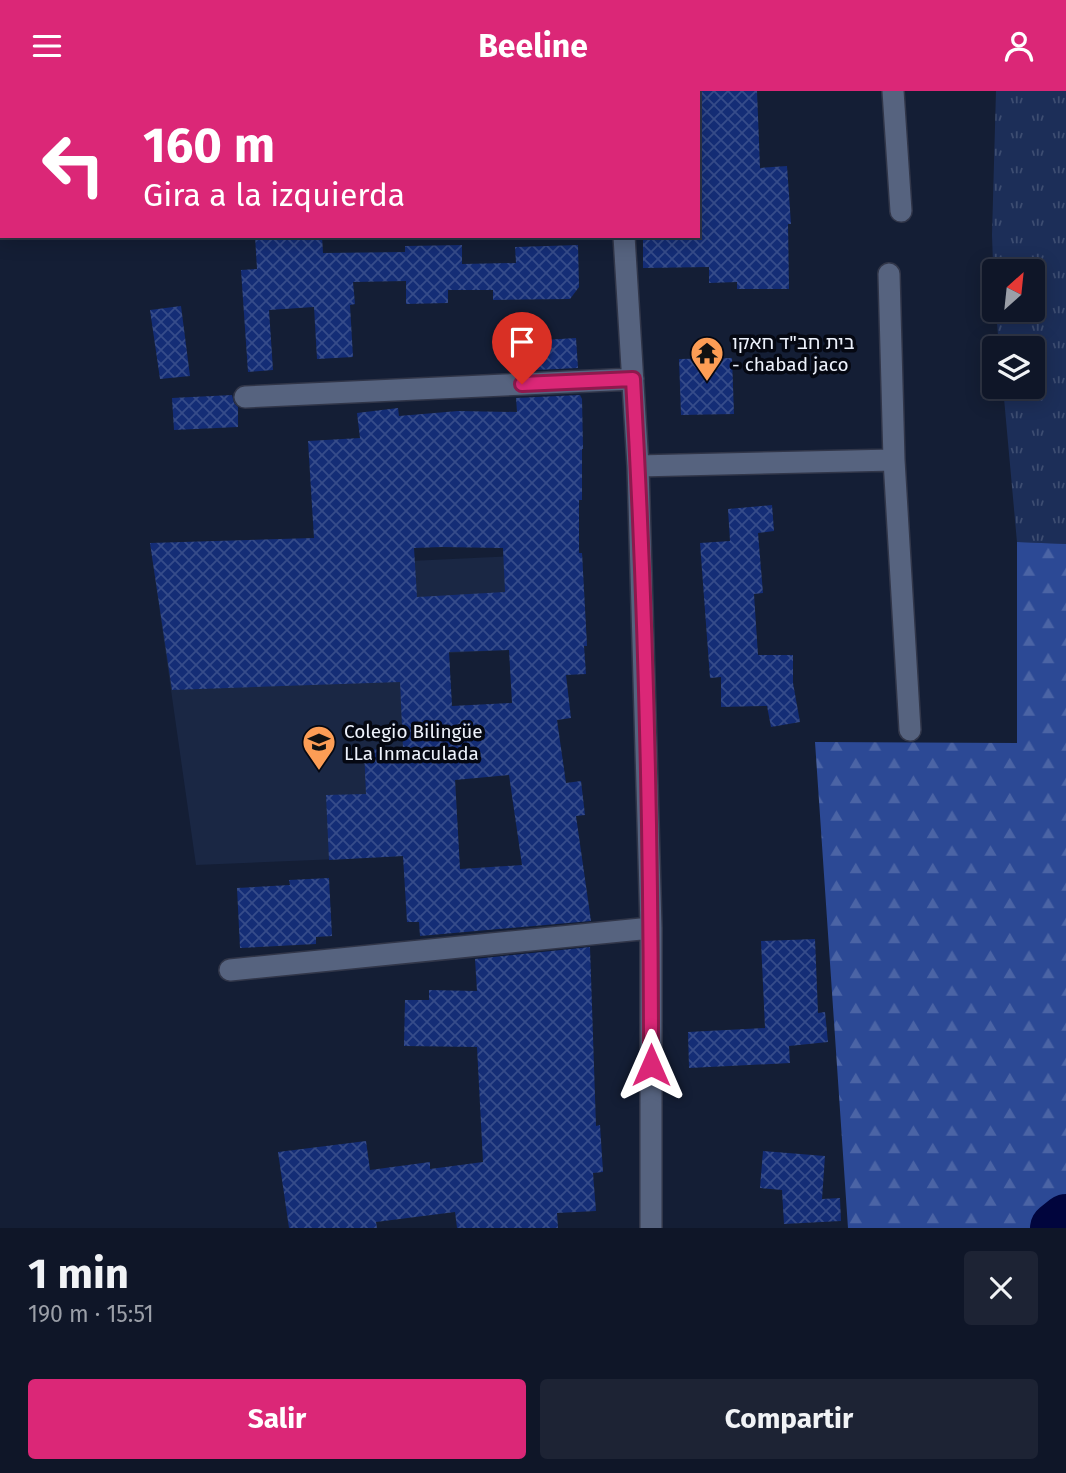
<!DOCTYPE html>
<html lang="es">
<meta charset="utf-8">
<style>
:root{--surface:#0f1628;--page:#1d2334;--text:#f1f3f6;--muted:#9b9fa8;--line:#2f3545;--accent:#db2777}
body{margin:0;font-family:"Fira Sans","Noto Sans Hebrew",sans-serif;background:var(--page);color:var(--text);height:100vh;display:flex;flex-direction:column;font-size:26px;white-space:nowrap}
*{box-sizing:border-box;margin:0}
p{font-size:23px;color:var(--muted)}
.icon{flex:none;width:38px;height:38px;fill:none;stroke:currentColor;stroke-width:2;stroke-linecap:round;stroke-linejoin:round}
.map{position:relative;height:1137px;overflow:hidden}
.panel{display:flex;flex-direction:column;background:var(--surface);flex:1}
.panel>*{flex:none}
.guide{position:absolute;left:0px;top:0px;width:700px;height:147px;box-shadow:0 4px 18px #0003,0 0 0 2px var(--line);background:#db2777;color:#fff;overflow:hidden}
.needle{width:46px;rotate:27deg}
.fabs{position:absolute;left:982px;top:168px;display:grid;gap:14px}
.fabs a{display:grid;place-items:center;width:63px;height:63px;border-radius:7px;background:var(--surface);box-shadow:0 4px 18px #0003,0 0 0 2px var(--line);font-size:35px}
.pin{position:absolute;display:grid;place-items:center;width:60px;height:60px;color:#fff;margin:-72px -30px;border-radius:50% 50% 50% 0;rotate:-45deg;box-shadow:0 0 7px #0007}
.pin .icon{rotate:45deg}
.me{position:absolute;width:77px;margin:-38px;rotate:0deg;stroke-linejoin:round;filter:drop-shadow(0 0 5px #0008)}
.turn{display:flex;align-items:center;gap:24px;height:147px;padding:0 28px;font-size:32px}
.turn .icon{width:91px;height:91px;stroke-width:2.5}
.turn b{display:block;font-size:49px;line-height:60px}
.round{display:grid;place-items:center;flex:none;width:74px;height:74px;border-radius:7px;background:var(--page)}
.head{display:flex;align-items:center;justify-content:space-between;height:119px;padding:0 28px}
h1{font-size:42px;font-weight:700;line-height:52px}
.action{display:flex;gap:14px;margin-top:auto;padding:14px 28px}
.action a{flex:1;height:80px;border-radius:7px;background:var(--accent);color:#fff;font-size:28px;font-weight:700;line-height:80px;text-align:center}
.action a+a{background:var(--page);color:var(--text)}
header{display:flex;justify-content:space-between;align-items:center;height:91px;padding:0 28px;background:var(--accent);color:#fff;font-size:32px;font-weight:700}
.map>svg:first-child{display:block}
</style>
<header><svg class="icon" aria-label="menu" viewBox="0 0 24 24"><path d="M4 6h16M4 12h16M4 18h16"/></svg>Beeline<svg class="icon" aria-label="person" viewBox="0 0 24 24"><circle cx="12" cy="8" r="4"/><path d="M4 21q1-7 8-7t8 7"/></svg></header>
<div class="map">
<svg width="1066" height="1137" viewBox="0 0 1066 1137">
<defs>
<pattern id="grass-tufts" width="24" height="20" patternUnits="userSpaceOnUse" patternTransform="scale(1.75)"><rect width="24" height="20" fill="#1c2e58"/><path d="M3 7l-1-3M5 7V3M7 7l1-3M15 17l-1-3M17 17v-4M19 17l1-3" fill="none" stroke="#3d4d71"/></pattern>
<pattern id="forest-firs" width="22" height="20" patternUnits="userSpaceOnUse" patternTransform="scale(1.75)"><rect width="22" height="20" fill="#2c4995"/><path d="M5 1l3.5 6h-7zM16 11l3.5 6h-7z" fill="#4b64a5"/></pattern>
<pattern id="building-cross-hatch" width="8" height="8" patternUnits="userSpaceOnUse" patternTransform="scale(1.75)"><rect width="8" height="8" fill="#142d76"/><path d="M0 0l8 8M0 8l8-8" fill="none" stroke="#364c8a"/></pattern>
</defs>
<rect width="100%" height="100%" fill="#141e35"/>
<!-- built -->
<path fill="#1a2744" d="M 150,452 L 389,471 L 582,462 L 587,555 L 449,562 L 459,763 L 196,774 Z"/>
<!-- grass -->
<path fill="url(#grass-tufts)" d="M 996,0 L 1066,0 L 1066,453 L 1017,451 L 1003,296 L 1032,296 L 1032,257 L 999,257 L 996,219 L 1032,219 L 1032,180 L 994,180 L 994,200 L 992,144 Z"/>
<!-- forest -->
<path fill="url(#forest-firs)" d="M 1017,451 L 1066,453 L 1066,1137 L 848,1137 L 815,651 L 1017,652 Z"/>
<g fill="none" stroke-linecap="round" stroke-linejoin="round">
<!-- stream -->
<path stroke="#01053d" stroke-width="9" d="M 117,2 L 121,0
M 0,46 L 2,45"/>
<!-- river -->
<path stroke="#01053d" stroke-width="52" d="M 1056,1137 L 1066,1129"/>
</g>
<!-- building -->
<path fill="url(#building-cross-hatch)" fill-rule="evenodd" d="M 698,0 L 757,0 L 760,77 L 787,75 L 791,133 L 788,133 L 789,198 L 737,198 L 737,191 L 709,192 L 709,176 L 643,177 L 643,145 L 698,145 L 698,142 L 701,141 L 698,105 Z
M 255,145 L 322,145 L 323,162 L 405,161 L 405,155 L 462,154 L 462,173 L 516,172 L 515,156 L 578,154 L 579,196 L 570,208 L 493,209 L 493,199 L 448,199 L 448,212 L 406,213 L 406,190 L 353,191 L 355,213 L 350,214 L 353,266 L 317,268 L 314,216 L 269,219 L 273,279 L 248,281 L 241,179 L 257,178 Z
M 181,215 L 190,285 L 160,288 L 150,219 Z
M 576,247 L 578,277 L 514,280 L 512,251 Z
M 732,267 L 734,323 L 681,324 L 679,268 Z
M 232,304 L 234,312 L 238,316 L 238,336 L 174,339 L 172,307 Z
M 580,304 L 582,308 L 583,358 L 582,358 L 582,409 L 579,409 L 579,462 L 582,462 L 587,555 L 584,555 L 586,583 L 566,584 L 571,627 L 557,629 L 566,692 L 581,690 L 585,724 L 576,725 L 591,830 L 420,845 L 419,831 L 407,831 L 403,765 L 329,769 L 326,704 L 366,703 L 364,659 L 403,657 L 400,591 L 172,599 L 150,452 L 314,447 L 308,350 L 360,347 L 357,322 L 398,317 L 399,325 L 458,320 L 517,321 L 516,307 ZM 442,456 L 503,457 L 505,501 L 417,506 L 414,457 ZM 509,559 L 512,612 L 452,615 L 449,561 ZM 509,684 L 522,774 L 460,778 L 455,689 Z
M 772,414 L 774,440 L 758,442 L 763,502 L 754,503 L 758,564 L 793,564 L 793,592 L 800,631 L 771,636 L 767,615 L 721,616 L 721,586 L 710,587 L 700,452 L 730,450 L 728,418 Z
M 329,787 L 332,845 L 316,846 L 316,853 L 240,857 L 237,797 L 290,794 L 289,789 Z
M 815,848 L 818,922 L 825,921 L 828,951 L 789,955 L 790,972 L 689,977 L 688,941 L 765,937 L 761,850 Z
M 590,856 L 596,1035 L 600,1034 L 603,1081 L 593,1082 L 596,1120 L 557,1122 L 558,1137 L 457,1137 L 455,1121 L 376,1131 L 377,1137 L 289,1137 L 278,1061 L 366,1050 L 370,1079 L 430,1071 L 430,1078 L 483,1071 L 477,956 L 404,955 L 405,909 L 429,909 L 429,899 L 477,900 L 475,868 Z
M 763,1060 L 825,1065 L 822,1108 L 840,1107 L 841,1130 L 784,1133 L 782,1099 L 760,1097 Z"/>
<g fill="none" stroke-linecap="round" stroke-linejoin="round">
<defs>
<path id="minor" d="M 616,0 L 616,2
M 893,0 L 901,120
M 624,145 L 638,375 L 651,837 L 651,1137
M 245,306 L 633,288
M 894,369 L 910,639
M 638,375 L 894,369 L 889,183
M 230,879 L 651,837"/>
</defs>
<!-- minor casing -->
<use href="#minor" stroke="#313649" stroke-width="24"/>
<!-- minor -->
<use href="#minor" stroke="#56637f" stroke-width="21"/>
</g>
<g fill="none" stroke-linecap="round" stroke-linejoin="round">
<defs>
<path id="route" d="M 522,293 L 633,288 C 646,516 651,745 651,974"/>
</defs>
<!-- route casing -->
<use href="#route" stroke="#8e194d" stroke-width="18"/>
<!-- route -->
<use href="#route" stroke="#db2777" stroke-width="12"/>
</g>
<!-- icons -->
<defs>
<symbol id="temple-pin" viewBox="-11 -11 22 30"><path d="M0 17L-7.5 6A9.5 9.5 0 1 1 7.5 6Z" fill="#fd9d55" stroke="#050812"/><path d="M0-6L5-2H3V0L6.5 2.5H4V6H1.5V3h-3V6H-4V2.5H-6.5L-3 0V-2H-5Z" fill="#111"/></symbol>
<symbol id="school-pin" viewBox="-11 -11 22 30"><path d="M0 17L-7.5 6A9.5 9.5 0 1 1 7.5 6Z" fill="#fd9d55" stroke="#050812"/><path d="M0-5L7-2L0 1L-7-2ZM-4 1L0 2.5L4 1V4Q0 6-4 4Z" fill="#111"/></symbol>
</defs>
<g fill-rule="evenodd">
<use href="#temple-pin" x="688" y="243" width="38" height="52"/>
<use href="#school-pin" x="300" y="632" width="38" height="52"/>
</g>
<g text-anchor="middle" dominant-baseline="central" stroke-width="7" stroke-linejoin="round" paint-order="stroke">
<!-- poi labels -->
<g font-size="19" fill="#edf2fc" stroke="#050812" text-anchor="start">
<text x="732" y="251">בית חב"ד חאקו<tspan x="732" dy="22">- chabad jaco</tspan></text>
<text x="344" y="640">Colegio Bilingüe<tspan x="344" dy="22">LLa Inmaculada</tspan></text>
</g>
</g>
</svg>
<div class="fabs">
<a><svg class="needle" viewBox="-14 -14 28 28"><path d="M0-13l5 13h-10z" fill="#e53935"/><path d="M0 13l5-13h-10z" fill="#9b9fa8"/></svg></a>
<a><svg class="icon" aria-label="layers" viewBox="0 0 24 24"><path d="M12 4l9 5-9 5-9-5zM3 14l9 5 9-5"/></svg></a>
</div>
<div class="pin" style="left:522px;top:293px;background:#d93025"><svg class="icon" aria-label="arrive" viewBox="0 0 24 24"><path d="M6 21V4h12l-3 4 3 4H6"/></svg></div>
<svg class="me" style="left:651px;top:974px" viewBox="-20 -20 40 40"><path d="M0-17L14 15 0 8-14 15z" fill="#db2777" stroke="#fff" stroke-width="4"/></svg>
<div class="guide">
<div class="turn"><svg class="icon" aria-label="left" viewBox="0 0 24 24"><path d="M17 20v-9H6M10 6l-5 5 5 5"/></svg><div><b>160 m</b>Gira a la izquierda</div></div>
</div>
</div>
<section class="panel">
<div class="head"><div><h1>1 min</h1><p>190 m · 15:51</p></div><a class="round"><svg class="icon" aria-label="close" viewBox="0 0 24 24"><path d="M6 6l12 12M18 6L6 18"/></svg></a></div>
<div class="action"><a>Salir</a><a>Compartir</a></div>
</section>
